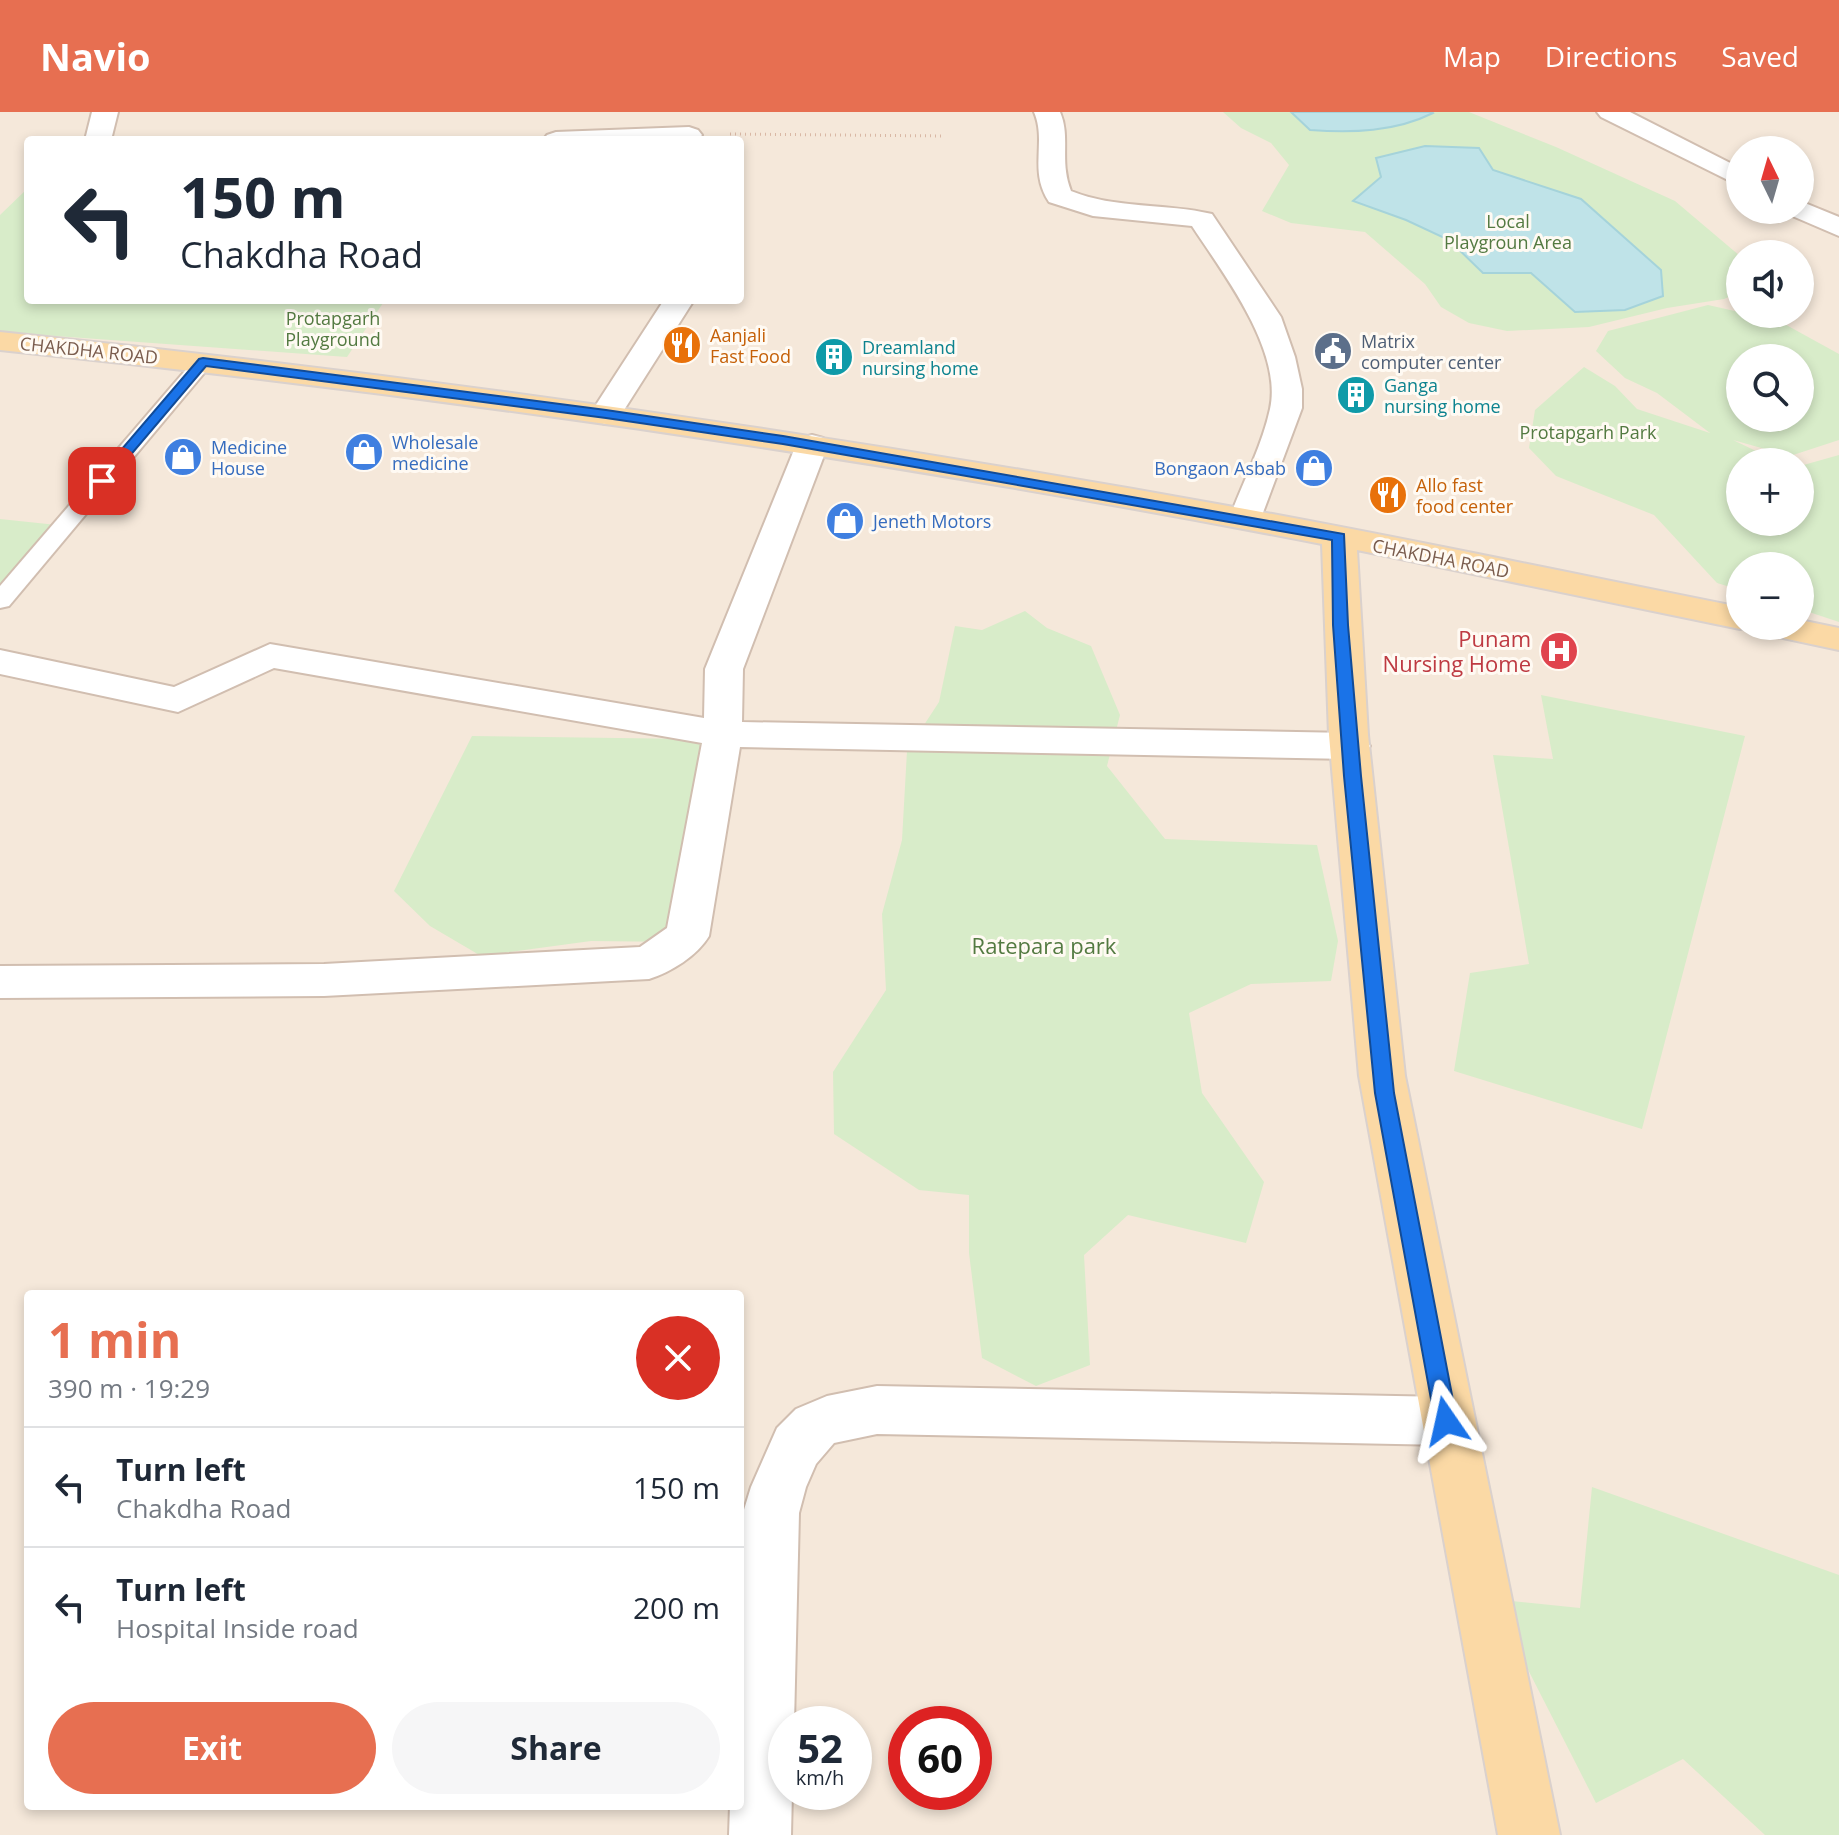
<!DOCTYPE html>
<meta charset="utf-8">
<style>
:root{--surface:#fff;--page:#f6f6f7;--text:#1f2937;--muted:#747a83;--line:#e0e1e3;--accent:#e76f51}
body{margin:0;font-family:"Open Sans",sans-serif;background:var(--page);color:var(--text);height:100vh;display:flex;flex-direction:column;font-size:30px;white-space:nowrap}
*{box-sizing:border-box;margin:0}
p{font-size:26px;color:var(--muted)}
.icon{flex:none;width:44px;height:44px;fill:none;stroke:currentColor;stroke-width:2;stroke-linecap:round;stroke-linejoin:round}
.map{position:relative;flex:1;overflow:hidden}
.sheet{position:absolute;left:24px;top:1178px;width:720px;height:520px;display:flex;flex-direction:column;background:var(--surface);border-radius:8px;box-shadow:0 4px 12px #0003}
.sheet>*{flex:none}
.top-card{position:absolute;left:24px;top:24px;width:720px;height:168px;border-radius:8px;box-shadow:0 4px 12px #0003;background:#fff;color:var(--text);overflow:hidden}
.needle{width:52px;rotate:355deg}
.fabs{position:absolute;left:1726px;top:24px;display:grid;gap:16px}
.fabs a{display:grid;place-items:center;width:88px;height:88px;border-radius:50%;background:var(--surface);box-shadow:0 4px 12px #0003;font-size:40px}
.speed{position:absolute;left:768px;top:1594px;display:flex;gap:16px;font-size:40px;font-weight:700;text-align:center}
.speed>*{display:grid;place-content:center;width:104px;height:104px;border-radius:50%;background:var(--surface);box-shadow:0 4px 12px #0003;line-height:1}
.speed small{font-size:20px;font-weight:400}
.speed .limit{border:12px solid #d22;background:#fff;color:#111}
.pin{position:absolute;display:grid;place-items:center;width:68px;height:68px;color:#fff;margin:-34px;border-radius:16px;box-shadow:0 4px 12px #0006}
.me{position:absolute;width:88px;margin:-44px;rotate:349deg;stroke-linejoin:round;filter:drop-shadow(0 0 6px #0008)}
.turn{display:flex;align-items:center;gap:28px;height:168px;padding:0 24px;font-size:36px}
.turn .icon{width:104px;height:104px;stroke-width:2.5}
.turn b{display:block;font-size:56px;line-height:68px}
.round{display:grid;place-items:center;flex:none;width:84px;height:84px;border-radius:42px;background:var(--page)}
.head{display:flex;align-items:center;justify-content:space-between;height:136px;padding:0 24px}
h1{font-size:48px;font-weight:700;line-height:60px;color:var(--accent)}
.action{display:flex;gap:16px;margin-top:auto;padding:16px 24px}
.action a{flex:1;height:92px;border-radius:48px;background:var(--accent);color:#fff;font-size:32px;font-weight:700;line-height:92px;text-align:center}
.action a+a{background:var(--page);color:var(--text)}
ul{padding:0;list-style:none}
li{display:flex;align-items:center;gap:24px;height:120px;padding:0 24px;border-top:2px solid var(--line)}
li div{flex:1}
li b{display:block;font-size:30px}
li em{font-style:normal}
header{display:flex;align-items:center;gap:48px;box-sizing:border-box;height:112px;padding:0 40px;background:var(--accent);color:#fff}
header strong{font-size:38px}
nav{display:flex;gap:44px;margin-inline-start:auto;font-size:28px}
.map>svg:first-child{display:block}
</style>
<header>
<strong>Navio</strong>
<nav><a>Map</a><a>Directions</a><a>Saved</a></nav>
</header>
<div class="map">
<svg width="1839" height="1723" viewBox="0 0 1839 1723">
<rect width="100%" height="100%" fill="#fdf6ec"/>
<!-- residential -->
<path fill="#f5e8da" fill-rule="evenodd" d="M 0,0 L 1839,0 L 1839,1723 L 0,1723 ZM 28,28 L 740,28 L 740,188 L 28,188 ZM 1740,38 L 1800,38 L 1800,98 L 1740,98 ZM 1740,142 L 1800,142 L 1800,202 L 1740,202 ZM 1740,246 L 1800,246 L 1800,306 L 1740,306 ZM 1740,350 L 1800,350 L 1800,410 L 1740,410 ZM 1740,454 L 1800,454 L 1800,514 L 1740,514 ZM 28,1182 L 740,1182 L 740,1694 L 28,1694 ZM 786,1612 L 854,1612 L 854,1680 L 786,1680 ZM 906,1612 L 974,1612 L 974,1680 L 906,1680 Z"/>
<!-- green -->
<path fill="#d8ecc9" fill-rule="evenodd" d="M 1223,0 L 1469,0 L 1556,35 L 1675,89 L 1740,144 L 1740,180 L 1724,187 L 1667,196 L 1589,215 L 1507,219 L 1469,211 L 1441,195 L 1425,172 L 1365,120 L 1291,111 L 1262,99 L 1289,53 L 1271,31 L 1241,16 Z
M 28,76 L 28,188 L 385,188 L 347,245 L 0,220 L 0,103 Z
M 1708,193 L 1779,209 L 1839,242 L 1839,328 L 1790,344 L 1733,328 L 1779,350 L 1740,350 L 1740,410 L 1800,410 L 1800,354 L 1839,343 L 1839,510 L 1800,497 L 1800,454 L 1740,454 L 1740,478 L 1717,471 L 1654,403 L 1556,364 L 1529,336 L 1535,298 L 1584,255 L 1615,274 L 1637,297 L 1710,321 L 1657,281 L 1625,266 L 1596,239 L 1608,219 ZM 1800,246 L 1800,306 L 1740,306 L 1740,246 Z
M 0,407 L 57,413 L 0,479 Z
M 1025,499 L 1047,516 L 1091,534 L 1120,603 L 1107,654 L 1165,727 L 1317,733 L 1338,829 L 1331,869 L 1251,872 L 1189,901 L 1202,981 L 1264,1070 L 1246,1131 L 1128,1103 L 1084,1143 L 1090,1253 L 1036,1274 L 982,1246 L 969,1141 L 969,1083 L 919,1078 L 834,1022 L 833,960 L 886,878 L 882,802 L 902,728 L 907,639 L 939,590 L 955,514 L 982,518 Z
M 1541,583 L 1745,624 L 1642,1017 L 1454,959 L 1470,861 L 1529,852 L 1493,643 L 1553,647 Z
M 472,624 L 691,627 L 720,640 L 682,830 L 591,829 L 481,844 L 430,814 L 394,779 Z
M 1592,1375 L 1839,1463 L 1839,1723 L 1765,1723 L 1683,1647 L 1596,1691 L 1492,1487 L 1580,1496 Z"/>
<!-- water -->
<path fill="#bfe3e8" stroke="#a5d3da" stroke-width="2" d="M 1291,0 L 1432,0 L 1433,1 C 1395,20 1352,21 1310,18 Z
M 1425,34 L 1479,36 L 1493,58 L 1581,87 L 1661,158 L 1663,184 L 1625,198 L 1575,200 L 1531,161 L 1483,161 L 1449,128 L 1406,108 L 1353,89 L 1381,65 L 1376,46 Z"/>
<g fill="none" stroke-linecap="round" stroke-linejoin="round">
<defs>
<path id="service" d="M 203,244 L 210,246 L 213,250 L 210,254 L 9,494 L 0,496 L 0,474 L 196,246 Z"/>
<path id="minor" d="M 92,0 L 118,0 L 111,28 L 85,28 Z
M 1034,0 L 1060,0 C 1071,25 1059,49 1071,79 C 1115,97 1166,91 1212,102 L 1281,205 L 1295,245 L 1302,277 L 1302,296 L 1258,414 L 1246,417 L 1234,414 L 1229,407 C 1242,372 1262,334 1270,297 C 1283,238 1222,160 1192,114 L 1093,104 L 1049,90 C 1028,58 1047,30 1034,0 Z
M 1597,0 L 1630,0 L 1740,56 L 1740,74 L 1601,5 Z
M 689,15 L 698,18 L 702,23 L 698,28 L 543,28 L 547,23 L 556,20 Z
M 1800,89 L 1839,105 L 1839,124 L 1790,103 L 1787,98 L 1800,98 Z
M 664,188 L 694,188 L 617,309 L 606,312 L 595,309 L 590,302 Z
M 812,323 L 823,326 L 828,333 L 743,557 L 742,610 L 1350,621 L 1364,625 L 1370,634 L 1364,643 L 1350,647 L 740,635 L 709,824 C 697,844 671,860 649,867 L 324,884 L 0,886 L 0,854 L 324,852 L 640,835 L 667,816 L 702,631 L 274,556 L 178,600 L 0,562 L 0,538 L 174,575 L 270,532 L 704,606 L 705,557 L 796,333 L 801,326 Z
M 877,1274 L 1446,1285 L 1465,1292 L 1473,1309 L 1465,1326 L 1446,1333 L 877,1322 L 834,1331 L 816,1352 L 806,1375 L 799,1401 L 794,1612 L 786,1612 L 786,1680 L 792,1680 L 791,1723 L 729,1723 L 730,1694 L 740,1694 L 740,1471 L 743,1401 L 751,1375 L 777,1316 L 796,1297 L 827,1284 Z"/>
<path id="primary" d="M 0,220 C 417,263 832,322 1245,397 C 1410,427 1575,462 1740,495 L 1740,514 L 1752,514 L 1740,517 L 1357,438 L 1368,623 L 1405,964 L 1560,1723 L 1498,1723 L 1359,964 L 1329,623 L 1322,432 C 885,347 443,284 0,238 Z
M 1800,508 L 1839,516 L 1839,538 L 1764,522 L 1759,514 L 1800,514 Z"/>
</defs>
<!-- service casing -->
<use href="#service" stroke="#d1beb0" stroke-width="4"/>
<!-- minor casing -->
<use href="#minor" stroke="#d1beb0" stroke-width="4"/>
<!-- primary casing -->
<use href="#primary" stroke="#dad1cd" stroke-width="4"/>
<!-- path -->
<path stroke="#d9b8a5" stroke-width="3" stroke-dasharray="1 4" stroke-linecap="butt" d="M 730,22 L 945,24"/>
<!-- service -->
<use href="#service" fill="#fff" fill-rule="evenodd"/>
<!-- minor -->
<use href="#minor" fill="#fff" fill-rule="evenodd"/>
<!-- primary -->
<use href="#primary" fill="#fbd9a5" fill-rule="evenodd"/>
</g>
<!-- route -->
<path fill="#1a73e8" stroke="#114b97" stroke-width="2" d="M 203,246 L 606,298 L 783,324 L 1344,422 L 1348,513 L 1361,664 L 1394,981 L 1457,1309 L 1454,1316 L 1446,1319 L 1438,1316 L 1435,1309 L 1375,981 L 1344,664 L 1333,513 L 1332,428 L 783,332 L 606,306 L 206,254 L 106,372 L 97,372 L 97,366 L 199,247 Z"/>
<!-- icons -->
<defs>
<symbol id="restaurant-disc" viewBox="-11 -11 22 22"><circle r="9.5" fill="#e8710a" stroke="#fffaf3"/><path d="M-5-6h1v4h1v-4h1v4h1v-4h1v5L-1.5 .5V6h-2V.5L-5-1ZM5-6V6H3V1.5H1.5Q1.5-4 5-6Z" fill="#fff"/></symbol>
<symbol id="civic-disc" viewBox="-11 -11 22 22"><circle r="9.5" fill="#5c6f8a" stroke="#fffaf3"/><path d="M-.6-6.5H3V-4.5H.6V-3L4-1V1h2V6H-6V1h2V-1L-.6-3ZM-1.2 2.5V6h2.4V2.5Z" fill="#fff"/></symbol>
<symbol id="building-disc" viewBox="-11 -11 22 22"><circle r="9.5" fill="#0f9aa8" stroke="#fffaf3"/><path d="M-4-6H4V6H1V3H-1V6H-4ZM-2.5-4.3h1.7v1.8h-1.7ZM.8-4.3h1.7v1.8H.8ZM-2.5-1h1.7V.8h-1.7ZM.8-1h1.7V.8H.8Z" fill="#fff"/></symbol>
<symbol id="shop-disc" viewBox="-11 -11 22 22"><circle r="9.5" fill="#3f7fe0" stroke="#fffaf3"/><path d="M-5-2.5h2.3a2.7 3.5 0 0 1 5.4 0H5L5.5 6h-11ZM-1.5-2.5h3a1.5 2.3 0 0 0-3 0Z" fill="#fff"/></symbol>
<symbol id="hospital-disc" viewBox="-11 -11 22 22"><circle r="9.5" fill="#e0444e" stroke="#fffaf3"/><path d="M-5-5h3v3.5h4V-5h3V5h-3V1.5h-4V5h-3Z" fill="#fff"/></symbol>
</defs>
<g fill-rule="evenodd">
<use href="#restaurant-disc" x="660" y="211" width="44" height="44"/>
<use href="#civic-disc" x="1311" y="217" width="44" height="44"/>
<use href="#building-disc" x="812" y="223" width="44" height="44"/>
<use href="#building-disc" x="1334" y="261" width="44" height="44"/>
<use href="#shop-disc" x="342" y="318" width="44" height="44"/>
<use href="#shop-disc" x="161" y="323" width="44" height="44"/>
<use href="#shop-disc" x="1292" y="334" width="44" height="44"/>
<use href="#restaurant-disc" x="1366" y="361" width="44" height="44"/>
<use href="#shop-disc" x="823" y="387" width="44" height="44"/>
<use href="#hospital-disc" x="1537" y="517" width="44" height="44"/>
</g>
<g text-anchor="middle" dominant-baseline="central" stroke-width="6" stroke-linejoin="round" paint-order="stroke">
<!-- far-park labels -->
<g font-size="18" fill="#537a41" stroke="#fffaf3">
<text x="1508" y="109">Local<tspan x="1508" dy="21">Playgroun Area</tspan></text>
<text x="333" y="206">Protapgarh<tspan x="333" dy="21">Playground</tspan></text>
<text x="1588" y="320">Protapgarh Park</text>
</g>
<!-- far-food labels -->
<g font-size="18" fill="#c56008" stroke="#fffaf3" text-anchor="start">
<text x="710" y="223">Aanjali<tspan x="710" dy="21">Fast Food</tspan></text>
<text x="1416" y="373">Allo fast<tspan x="1416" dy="21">food center</tspan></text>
</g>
<!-- far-service labels -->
<g font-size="18" fill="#4e5e75" stroke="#fffaf3" text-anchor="start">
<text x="1361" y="229">Matrix<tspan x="1361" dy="21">computer center</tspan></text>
</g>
<!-- far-culture labels -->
<g font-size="18" fill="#0d838f" stroke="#fffaf3" text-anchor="start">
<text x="862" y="235">Dreamland<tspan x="862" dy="21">nursing home</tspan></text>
<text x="1384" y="273">Ganga<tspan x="1384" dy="21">nursing home</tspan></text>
</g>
<!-- far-street labels -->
<g font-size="18" fill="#7a5c4d" stroke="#fffaf3">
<text transform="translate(89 238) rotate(6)">CHAKDHA ROAD</text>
<text transform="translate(1441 446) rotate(11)">CHAKDHA ROAD</text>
</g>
<!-- far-shop labels -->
<g font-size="18" fill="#366cbe" stroke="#fffaf3" text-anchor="start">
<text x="392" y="330">Wholesale<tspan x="392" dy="21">medicine</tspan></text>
<text x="211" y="335">Medicine<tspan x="211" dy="21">House</tspan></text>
<text x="1286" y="356" text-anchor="end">Bongaon Asbab</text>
<text x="873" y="409">Jeneth Motors</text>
</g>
<!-- health labels -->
<g font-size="22" fill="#be3a42" stroke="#fffaf3" text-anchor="end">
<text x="1531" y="526">Punam<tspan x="1531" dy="25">Nursing Home</tspan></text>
</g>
<!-- park labels -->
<g font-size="22" fill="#537a41" stroke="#fffaf3">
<text x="1044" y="833">Ratepara park</text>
</g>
</g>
</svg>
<div class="fabs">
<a><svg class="needle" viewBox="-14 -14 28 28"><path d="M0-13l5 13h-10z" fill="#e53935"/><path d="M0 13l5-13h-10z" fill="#747a83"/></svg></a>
<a><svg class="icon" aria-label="sound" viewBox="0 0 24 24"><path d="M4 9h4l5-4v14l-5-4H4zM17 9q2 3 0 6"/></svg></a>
<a><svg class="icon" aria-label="search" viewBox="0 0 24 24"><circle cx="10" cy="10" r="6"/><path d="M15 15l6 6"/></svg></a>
<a>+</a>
<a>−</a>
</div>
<div class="speed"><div>52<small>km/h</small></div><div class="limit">60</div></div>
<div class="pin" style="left:102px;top:369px;background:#d93025"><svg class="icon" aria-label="arrive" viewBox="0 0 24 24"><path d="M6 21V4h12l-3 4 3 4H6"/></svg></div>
<svg class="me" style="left:1446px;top:1309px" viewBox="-20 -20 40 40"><path d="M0-17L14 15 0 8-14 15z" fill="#1a73e8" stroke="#fff" stroke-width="4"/></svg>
<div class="top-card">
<div class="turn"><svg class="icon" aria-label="left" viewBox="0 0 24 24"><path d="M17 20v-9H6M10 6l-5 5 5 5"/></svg><div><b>150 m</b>Chakdha Road</div></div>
</div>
<section class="sheet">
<div class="head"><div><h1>1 min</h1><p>390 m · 19:29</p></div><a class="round" style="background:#d93025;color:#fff"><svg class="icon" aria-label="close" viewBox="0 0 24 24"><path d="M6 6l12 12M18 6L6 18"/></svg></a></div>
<ul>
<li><svg class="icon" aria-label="left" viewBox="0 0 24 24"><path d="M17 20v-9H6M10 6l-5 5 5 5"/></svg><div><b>Turn left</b><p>Chakdha Road</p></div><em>150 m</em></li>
<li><svg class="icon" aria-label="left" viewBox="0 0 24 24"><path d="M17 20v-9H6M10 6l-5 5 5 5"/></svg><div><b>Turn left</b><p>Hospital Inside road</p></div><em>200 m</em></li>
</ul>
<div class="action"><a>Exit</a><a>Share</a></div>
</section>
</div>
